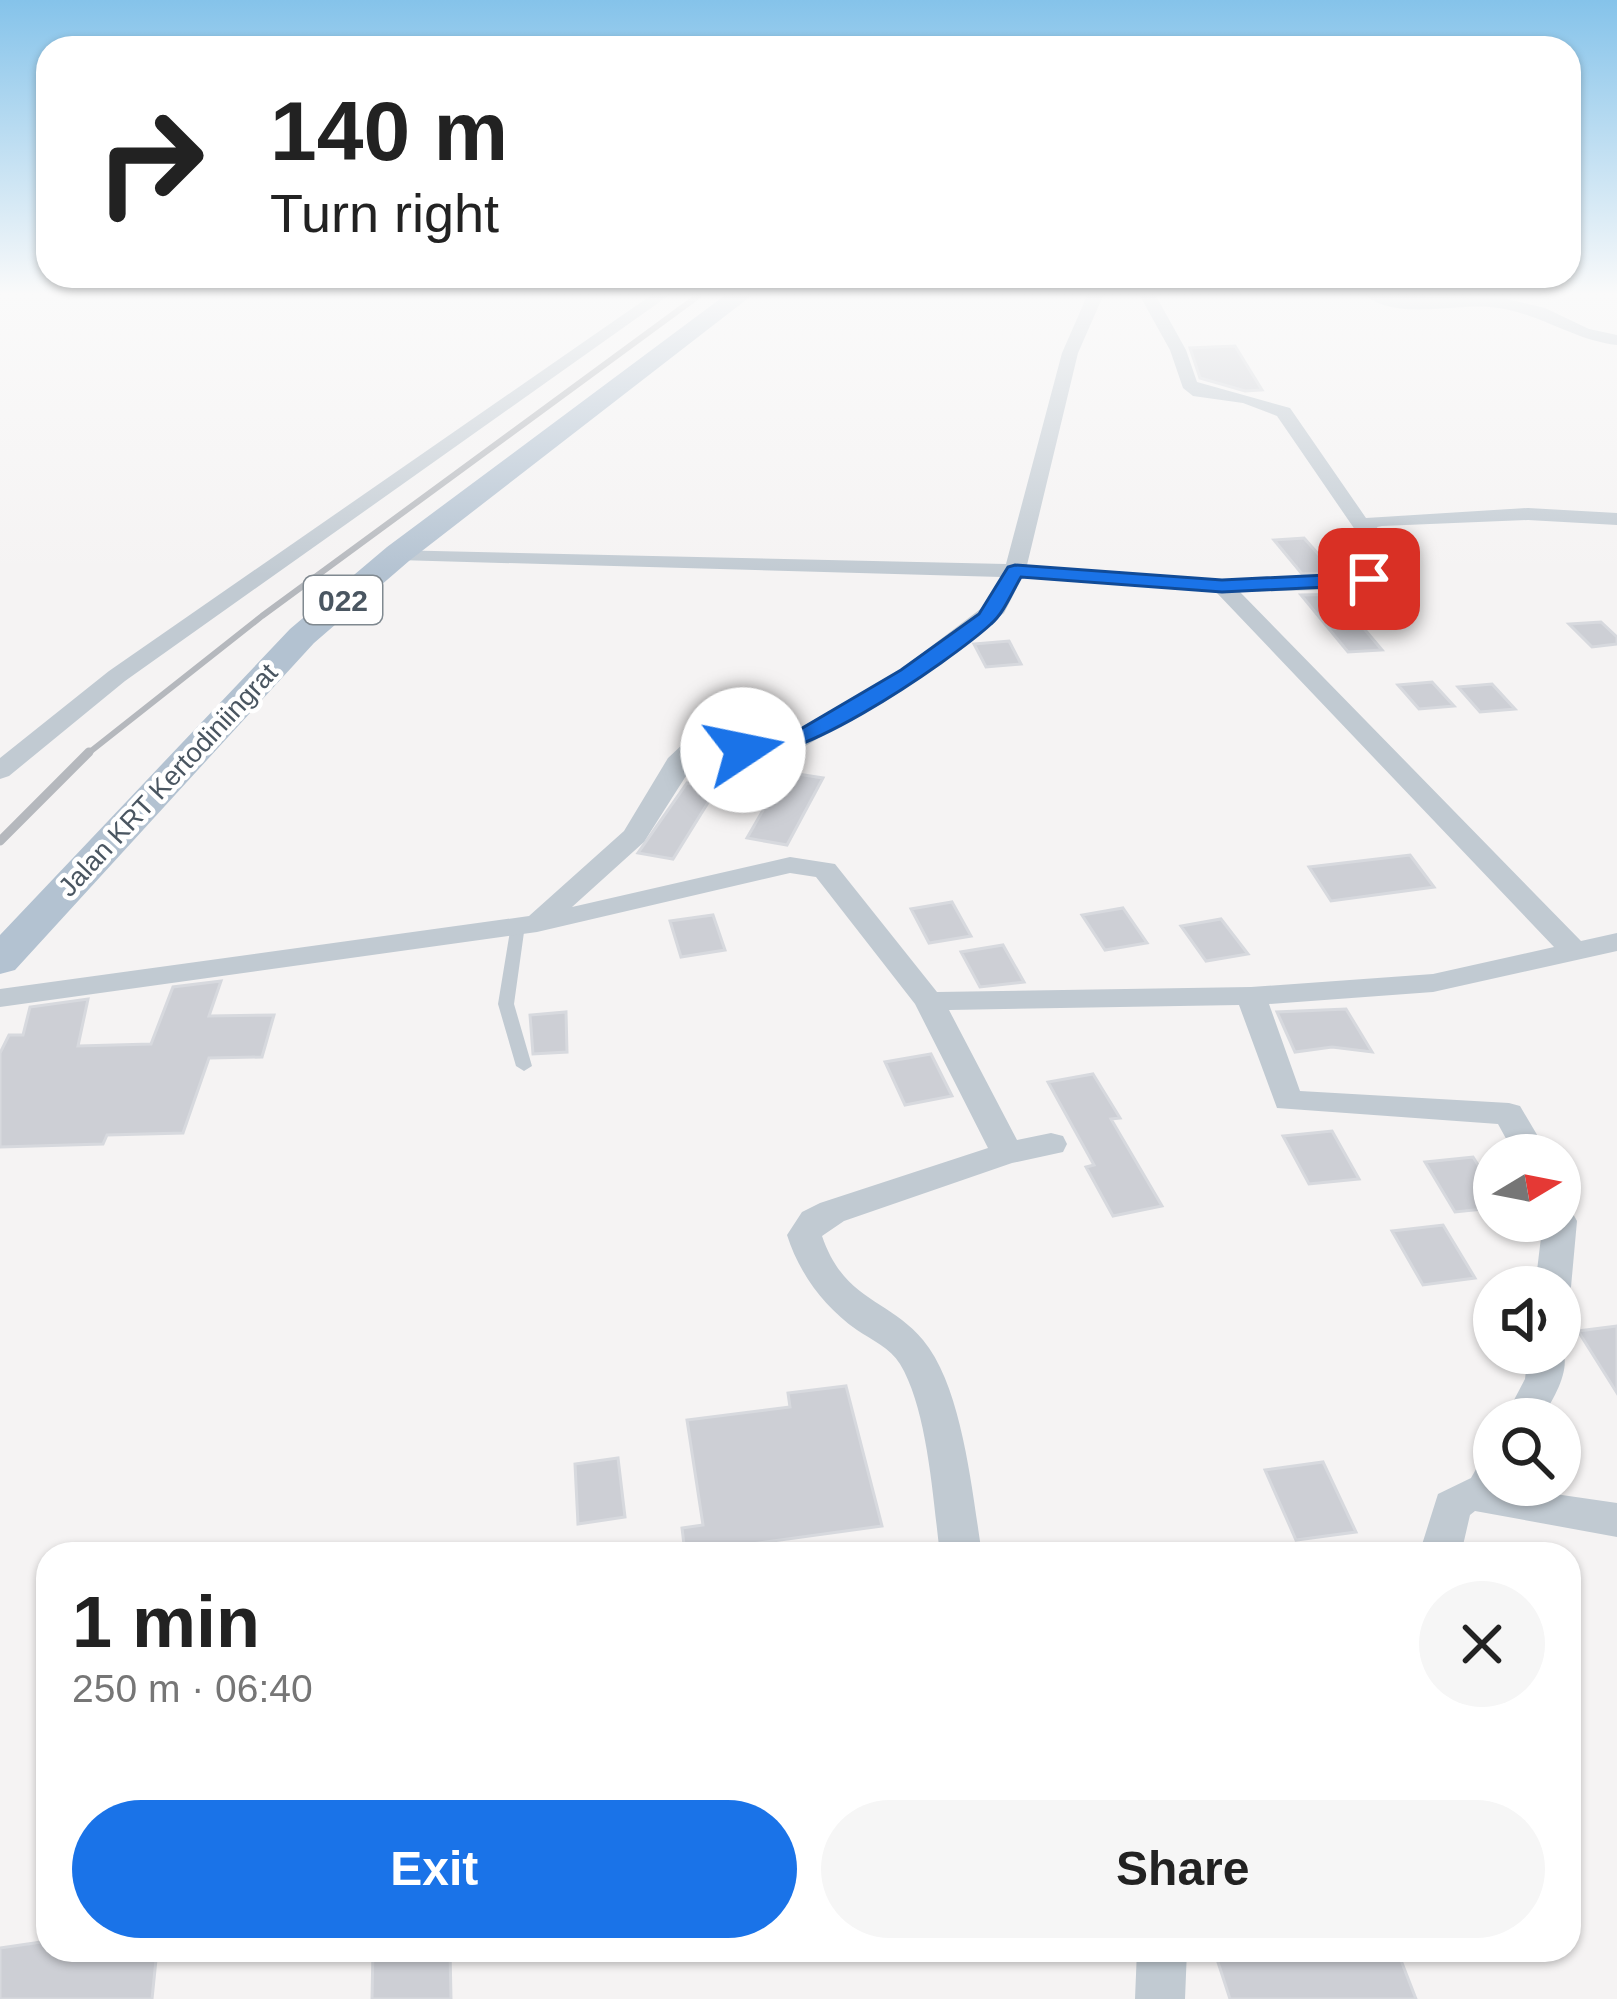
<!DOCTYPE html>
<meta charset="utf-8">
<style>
:root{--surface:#fff;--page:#f6f6f6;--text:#222;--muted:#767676;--accent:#1a73e8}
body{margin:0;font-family:Helvetica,sans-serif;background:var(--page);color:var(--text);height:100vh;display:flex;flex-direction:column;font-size:45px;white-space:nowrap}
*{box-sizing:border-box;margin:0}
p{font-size:39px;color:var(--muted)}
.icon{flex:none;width:66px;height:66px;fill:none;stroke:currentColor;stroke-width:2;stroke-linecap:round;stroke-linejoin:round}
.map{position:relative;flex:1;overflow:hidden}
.details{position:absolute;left:36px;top:1542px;width:1545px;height:420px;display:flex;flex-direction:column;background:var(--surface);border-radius:36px;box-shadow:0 3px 9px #0004}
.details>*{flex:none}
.banner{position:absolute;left:36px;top:36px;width:1545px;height:252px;border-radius:36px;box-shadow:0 3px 9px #0004;background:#fff;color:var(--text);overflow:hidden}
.needle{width:78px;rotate:80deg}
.fabs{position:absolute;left:1473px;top:1134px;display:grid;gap:24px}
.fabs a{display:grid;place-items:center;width:108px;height:108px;border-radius:50%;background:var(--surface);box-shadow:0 3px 9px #0004;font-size:60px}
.pin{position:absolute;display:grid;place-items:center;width:102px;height:102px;color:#fff;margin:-51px;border-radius:24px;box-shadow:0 6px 18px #0006}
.me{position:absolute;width:132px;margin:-66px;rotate:79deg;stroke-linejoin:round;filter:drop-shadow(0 0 9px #0008)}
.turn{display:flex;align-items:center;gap:42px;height:252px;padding:0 36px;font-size:54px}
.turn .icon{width:156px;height:156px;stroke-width:2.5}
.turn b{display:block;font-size:84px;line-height:102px}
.round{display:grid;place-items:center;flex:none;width:126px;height:126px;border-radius:63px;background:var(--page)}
.head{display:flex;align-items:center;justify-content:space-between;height:204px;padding:0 36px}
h1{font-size:72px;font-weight:600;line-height:90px}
.cta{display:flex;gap:24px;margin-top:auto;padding:24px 36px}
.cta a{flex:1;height:138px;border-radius:72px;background:var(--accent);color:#fff;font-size:48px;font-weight:600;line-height:138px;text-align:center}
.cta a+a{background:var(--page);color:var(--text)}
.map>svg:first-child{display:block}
</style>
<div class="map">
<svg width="1617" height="1999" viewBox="0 0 1617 1999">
<rect width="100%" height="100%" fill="#f5f3f3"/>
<!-- building -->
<path fill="#cdcfd5" stroke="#d7d9de" stroke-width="3" d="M 1235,346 L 1262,390 L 1245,391 L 1200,378 L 1190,348 Z
M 1304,538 L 1335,573 L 1302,574 L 1274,540 Z
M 1353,594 L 1365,608 L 1350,612 L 1382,650 L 1348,652 L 1301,595 Z
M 1601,622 L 1617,637 L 1617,644 L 1592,647 L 1569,624 Z
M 1009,641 L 1021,664 L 986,667 L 974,644 Z
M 1432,682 L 1454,706 L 1419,709 L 1398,685 Z
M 1492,684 L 1515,709 L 1480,712 L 1458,687 Z
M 785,772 L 823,778 L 787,845 L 747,838 Z
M 687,783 L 717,788 L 673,859 L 638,853 Z
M 1410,855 L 1434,887 L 1331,901 L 1309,867 Z
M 952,902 L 971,936 L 929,943 L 911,909 Z
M 1123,908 L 1147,943 L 1105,950 L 1082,915 Z
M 713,915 L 725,950 L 681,957 L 670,921 Z
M 1221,919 L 1248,954 L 1206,961 L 1181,926 Z
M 1003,945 L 1024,982 L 980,987 L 961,952 Z
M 221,981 L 209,1016 L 274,1015 L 262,1057 L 209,1058 L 183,1133 L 107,1135 L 103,1144 L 0,1147 L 0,1053 L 9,1035 L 23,1035 L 30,1007 L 88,999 L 78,1046 L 151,1044 L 173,987 Z
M 1346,1009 L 1372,1052 L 1332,1047 L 1295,1052 L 1277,1012 Z
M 566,1012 L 567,1052 L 533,1054 L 530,1015 Z
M 931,1054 L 952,1096 L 905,1105 L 885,1062 Z
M 1093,1074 L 1120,1118 L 1111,1119 L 1162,1206 L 1113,1216 L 1086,1167 L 1094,1165 L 1048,1082 Z
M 1332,1131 L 1359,1179 L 1309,1184 L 1283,1136 Z
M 1473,1157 L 1494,1190 L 1494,1208 L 1455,1212 L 1425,1162 Z
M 1443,1225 L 1475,1278 L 1423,1285 L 1392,1231 Z
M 1617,1326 L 1617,1393 L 1578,1331 Z
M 846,1386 L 882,1526 L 685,1553 L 682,1528 L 703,1525 L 687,1420 L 790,1407 L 788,1393 Z
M 618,1458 L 625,1517 L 578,1524 L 575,1464 Z
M 1323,1462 L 1356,1532 L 1296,1540 L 1265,1470 Z
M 48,1941 L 48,1950 L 71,1950 L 70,1958 L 157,1950 L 152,1999 L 0,1999 L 0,1948 Z
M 373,1950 L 450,1950 L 451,1999 L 372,1999 Z
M 1214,1950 L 1291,1950 L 1293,1955 L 1397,1950 L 1416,1999 L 1230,1999 Z"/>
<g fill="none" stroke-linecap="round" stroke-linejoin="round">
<!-- service -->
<path fill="#c1cad2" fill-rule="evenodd" d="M 518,921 L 525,925 L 514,1004 L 532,1066 L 524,1071 L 516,1066 L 498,1004 L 511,925 Z"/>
<!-- minor -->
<path fill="#c1cad2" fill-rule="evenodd" d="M 650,296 L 668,296 L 125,681 L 9,776 L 0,779 L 0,758 L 109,671 Z
M 1087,296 L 1103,296 L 1078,353 L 1027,565 L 1222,580 L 1353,577 L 1369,569 L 1360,537 L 1277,416 L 1243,403 L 1193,396 L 1183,388 L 1170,350 L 1140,296 L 1156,296 L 1186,350 L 1197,382 L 1290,408 L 1366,518 L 1528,508 L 1617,513 L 1617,525 L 1528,520 L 1382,526 L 1377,527 L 1391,569 L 1385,580 L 1356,589 L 1240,592 L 1581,941 L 1617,933 L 1617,951 L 1433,992 L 1269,1004 L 1300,1091 L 1509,1103 L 1520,1106 L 1549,1155 L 1515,1155 L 1498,1124 L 1277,1108 L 1239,1005 L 949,1010 L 1017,1140 L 1051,1133 L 1063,1136 L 1067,1144 L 1063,1152 L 1012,1163 L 844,1221 L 822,1236 C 844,1301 889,1299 923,1340 C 963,1388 972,1493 982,1554 L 940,1554 C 933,1501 928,1410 900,1364 C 890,1348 872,1340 857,1330 C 824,1307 799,1273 787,1235 L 802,1212 L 820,1203 L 988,1148 L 915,1004 L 816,877 L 790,873 L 537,932 L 0,1007 L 0,989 L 529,916 L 624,831 L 668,758 L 683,744 L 762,743 L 785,737 L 900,670 L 987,604 L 1001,577 L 398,560 L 388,554 L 391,550 L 1006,564 L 1062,353 ZM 1022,578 L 1216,592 L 1554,947 L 1433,974 L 1251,987 L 937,992 L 835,864 L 790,857 L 572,907 L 644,842 L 698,757 L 762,757 L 802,748 L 916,680 L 1004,613 Z
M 1367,296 L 1503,298 L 1545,308 L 1589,329 L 1617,335 L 1617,345 C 1571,340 1536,310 1489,307 C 1453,304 1396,320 1367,296 Z
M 1560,1209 L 1572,1212 L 1577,1221 L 1571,1287 L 1560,1298 L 1560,1287 L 1535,1287 L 1543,1221 L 1560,1221 Z
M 1560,1343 C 1574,1368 1554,1396 1542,1419 L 1504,1419 L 1525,1379 L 1528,1353 L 1560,1353 Z
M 1494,1457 L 1494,1485 L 1617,1503 L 1617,1537 L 1475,1511 L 1470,1515 L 1461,1554 L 1419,1554 L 1438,1494 L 1471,1478 L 1480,1462 Z
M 1137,1950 L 1187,1950 L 1185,1999 L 1135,1999 Z"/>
<!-- primary -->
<path fill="#b3c2d1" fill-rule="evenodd" d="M 724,296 L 751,296 L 409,561 L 314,643 L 15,970 L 0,974 L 0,935 L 290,629 L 387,547 Z"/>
<!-- rail-far1 -->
<path stroke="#b5b8bd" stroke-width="6" d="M 86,755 L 262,616 L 698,296"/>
<!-- rail -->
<path stroke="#b5b8bd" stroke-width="9" d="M 0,841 L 89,752"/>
</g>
<!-- sky -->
<linearGradient id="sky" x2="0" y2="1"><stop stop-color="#85c3ea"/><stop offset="0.51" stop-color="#fafafa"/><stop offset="1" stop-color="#fafafa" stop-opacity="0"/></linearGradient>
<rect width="1617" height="576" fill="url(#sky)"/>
<!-- route -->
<path fill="#1a73e8" stroke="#114b97" stroke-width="3" d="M 1015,565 L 1222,580 L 1369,573 L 1379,579 L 1369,585 L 1222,592 L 1021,577 C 1012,592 1004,613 991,624 C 954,658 774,785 732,750 L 743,743 L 787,737 L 901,670 L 979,614 L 1008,567 Z"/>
<g text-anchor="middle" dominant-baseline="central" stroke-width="9" stroke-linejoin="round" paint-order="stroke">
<!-- far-street labels -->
<g font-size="27" fill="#4a5661" stroke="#fff">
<text transform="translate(168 780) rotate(-47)">Jalan KRT Kertodiniingrat</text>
</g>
<!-- shield labels -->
<rect fill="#fff" stroke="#808990" stroke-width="3" x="304" y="576" width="78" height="48" rx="9"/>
<g font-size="30" font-weight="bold" fill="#4a5661">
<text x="343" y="600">022</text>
</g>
</g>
</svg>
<div class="fabs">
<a><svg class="needle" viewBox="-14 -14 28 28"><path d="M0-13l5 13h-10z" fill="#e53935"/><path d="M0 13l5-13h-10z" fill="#767676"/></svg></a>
<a><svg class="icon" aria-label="sound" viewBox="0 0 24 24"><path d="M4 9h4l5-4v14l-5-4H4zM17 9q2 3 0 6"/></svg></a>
<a><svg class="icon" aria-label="search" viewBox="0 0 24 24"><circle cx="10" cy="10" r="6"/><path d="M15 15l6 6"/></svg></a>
</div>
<div class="pin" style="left:1369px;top:579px;background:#d93025"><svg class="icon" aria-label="arrive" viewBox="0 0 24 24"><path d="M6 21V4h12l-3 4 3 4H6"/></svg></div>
<svg class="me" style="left:743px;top:750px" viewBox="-20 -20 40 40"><circle r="19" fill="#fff"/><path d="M0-13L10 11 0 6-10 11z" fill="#1a73e8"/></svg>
<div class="banner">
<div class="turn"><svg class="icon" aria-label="right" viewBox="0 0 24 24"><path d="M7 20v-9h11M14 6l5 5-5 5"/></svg><div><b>140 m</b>Turn right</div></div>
</div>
<section class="details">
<div class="head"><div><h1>1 min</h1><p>250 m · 06:40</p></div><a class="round"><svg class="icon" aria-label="close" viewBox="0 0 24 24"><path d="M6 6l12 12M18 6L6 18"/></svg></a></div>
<div class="cta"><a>Exit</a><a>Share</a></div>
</section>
</div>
